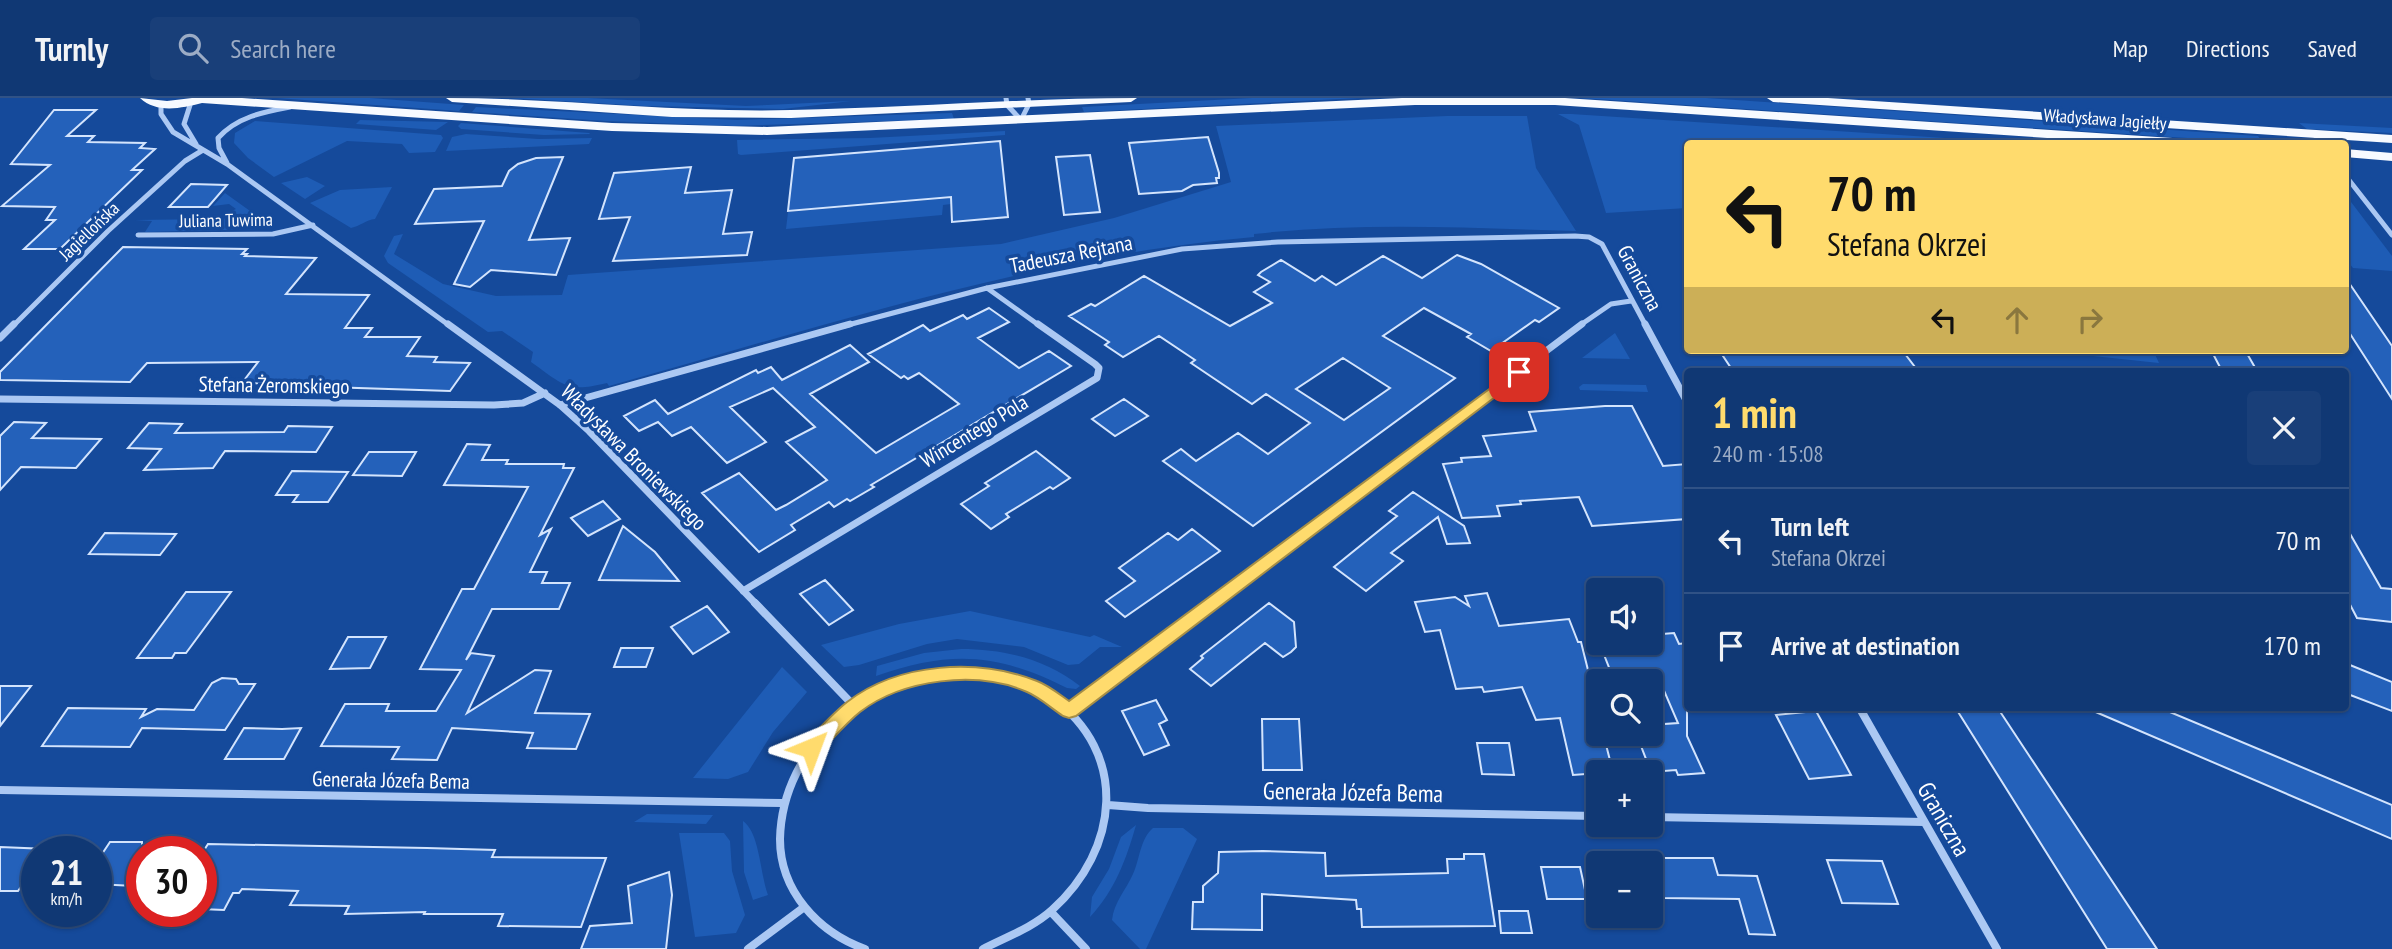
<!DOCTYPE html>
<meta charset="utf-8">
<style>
:root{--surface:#103874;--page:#193f79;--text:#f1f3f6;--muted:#9cacc5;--line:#305286;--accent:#ffdb6d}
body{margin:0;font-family:"PT Sans Narrow",sans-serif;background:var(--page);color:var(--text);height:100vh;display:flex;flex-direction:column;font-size:26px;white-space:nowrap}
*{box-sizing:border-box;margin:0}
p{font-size:23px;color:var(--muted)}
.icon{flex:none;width:38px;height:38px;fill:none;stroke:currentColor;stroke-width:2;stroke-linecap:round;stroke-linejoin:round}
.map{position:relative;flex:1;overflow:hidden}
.drawer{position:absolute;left:1684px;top:270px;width:665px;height:343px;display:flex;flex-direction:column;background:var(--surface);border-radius:7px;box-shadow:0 2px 5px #0004,0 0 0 2px var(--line)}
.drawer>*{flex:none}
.top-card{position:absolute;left:1684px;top:42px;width:665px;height:214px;border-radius:7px;box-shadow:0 2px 5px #0004,0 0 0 2px var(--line);background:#ffdb6d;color:#111;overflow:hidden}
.buttons{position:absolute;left:1586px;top:480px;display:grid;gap:14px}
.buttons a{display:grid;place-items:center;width:77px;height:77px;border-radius:7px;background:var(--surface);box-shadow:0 2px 5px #0004,0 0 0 2px var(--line);font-size:35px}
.speed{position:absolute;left:21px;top:738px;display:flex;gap:14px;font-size:35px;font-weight:700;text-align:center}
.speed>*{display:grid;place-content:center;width:91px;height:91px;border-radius:50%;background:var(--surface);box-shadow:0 2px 5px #0004,0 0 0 2px var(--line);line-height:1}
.speed small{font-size:18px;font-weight:400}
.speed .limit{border:10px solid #d22;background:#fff;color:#111}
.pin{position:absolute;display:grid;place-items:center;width:60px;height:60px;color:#fff;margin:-30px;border-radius:14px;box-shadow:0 4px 10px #0006}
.me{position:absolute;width:77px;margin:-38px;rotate:44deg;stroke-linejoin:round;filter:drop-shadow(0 0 5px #0008)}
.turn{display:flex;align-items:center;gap:24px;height:147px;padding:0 28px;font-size:32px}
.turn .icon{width:91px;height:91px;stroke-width:2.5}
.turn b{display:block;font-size:49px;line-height:60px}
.lanes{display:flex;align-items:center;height:66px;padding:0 28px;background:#0003;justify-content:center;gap:35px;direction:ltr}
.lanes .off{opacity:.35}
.round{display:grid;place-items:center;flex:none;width:74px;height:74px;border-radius:7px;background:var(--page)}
.overview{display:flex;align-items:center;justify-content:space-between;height:119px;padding:0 28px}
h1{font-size:42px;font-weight:700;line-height:52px;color:var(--accent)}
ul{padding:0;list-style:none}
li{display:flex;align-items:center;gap:21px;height:105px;padding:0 28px;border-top:2px solid var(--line)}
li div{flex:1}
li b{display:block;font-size:26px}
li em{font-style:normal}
header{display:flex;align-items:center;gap:42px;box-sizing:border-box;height:98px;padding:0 35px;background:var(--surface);border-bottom:2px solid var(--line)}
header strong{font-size:33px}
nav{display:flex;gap:38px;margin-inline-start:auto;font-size:24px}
.search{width:490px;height:63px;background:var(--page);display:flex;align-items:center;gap:18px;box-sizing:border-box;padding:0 24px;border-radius:7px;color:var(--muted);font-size:26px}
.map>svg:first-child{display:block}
</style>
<header>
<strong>Turnly</strong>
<div class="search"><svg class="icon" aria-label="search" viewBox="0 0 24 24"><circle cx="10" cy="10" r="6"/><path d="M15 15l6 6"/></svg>Search here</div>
<nav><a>Map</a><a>Directions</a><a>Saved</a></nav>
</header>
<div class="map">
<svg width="2392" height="851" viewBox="0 0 2392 851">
<rect width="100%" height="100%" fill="#154a9b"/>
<!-- green -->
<path fill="#1e5cb5" d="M 276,0 L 370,0 L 464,7 L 459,13 Z
M 511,0 L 588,0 L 746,8 L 851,3 L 783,11 L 645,8 Z
M 1252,0 L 1361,0 L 1084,14 L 1082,9 Z
M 1581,0 L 1706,0 L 2258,38 L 2263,45 Z
M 476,9 L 737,22 L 952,15 L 954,21 L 734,28 L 606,23 L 472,14 Z
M 1558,16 L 1571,16 L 2023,45 L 1687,46 L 1687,110 L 1606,115 L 1579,27 Z
M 1447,18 L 1527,18 L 1536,70 L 1576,133 C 1469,130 1360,124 1254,136 L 1254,139 C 1034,158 820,229 609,288 L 607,285 C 566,295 564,287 531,264 L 533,254 L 502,233 L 488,234 L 388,165 L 384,158 L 394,138 L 403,136 L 394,156 L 443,186 L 496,198 L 562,197 L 568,177 L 1001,146 L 1114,120 L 1231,84 L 1216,28 Z
M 360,22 L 448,24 L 436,32 L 356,26 Z
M 255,23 L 441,37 L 443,40 L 435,54 L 409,55 L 402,46 L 347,43 L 274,79 L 248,60 L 234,45 L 235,35 Z
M 461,25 L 589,35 L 590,36 L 544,37 L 461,31 L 458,28 Z
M 2299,25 L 2392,30 L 2392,35 L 2307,31 Z
M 1005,33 L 1005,37 L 741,57 L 738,56 L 737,42 L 870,40 Z
M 466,36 L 538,41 L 592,40 L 589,46 L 446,53 L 452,39 Z
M 307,79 L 325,88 L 305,101 L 281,85 Z
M 392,89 L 375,121 C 366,122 360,128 351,130 L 310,105 L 340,92 Z
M 225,95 L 267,125 L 262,131 L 145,134 L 152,123 L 135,122 L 214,121 L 236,111 L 229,106 L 213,108 Z
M 2345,96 L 2392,158 L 2392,173 L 2353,170 L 2345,160 Z
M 951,100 L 951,106 L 943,107 L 942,117 L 786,131 L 788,114 Z
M 1615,235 L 1630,261 L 1582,260 Z
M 2045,252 L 2153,252 L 2159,265 L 2046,253 Z
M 1583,286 L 1646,287 L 1648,294 L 1580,292 L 1579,289 Z
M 970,513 L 1090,539 L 1094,537 L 1122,549 L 1100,549 L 1079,566 L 1068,567 L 1024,549 L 957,541 L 927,546 L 859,567 L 844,569 L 821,547 L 899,526 Z
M 961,551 C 1004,551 1045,561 1080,588 L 1076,591 L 1067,590 C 997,555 951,552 876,578 L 877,568 L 924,555 Z
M 782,569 L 807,594 L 773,634 L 748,674 L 728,681 L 693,680 Z
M 647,716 L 713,717 L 706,726 L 634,724 Z
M 743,723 C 760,735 760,776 768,797 L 753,802 L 744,774 Z
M 1136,727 C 1126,762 1115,792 1090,819 L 1092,799 L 1109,771 L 1121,739 Z
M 1153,730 L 1183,730 L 1197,741 L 1146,851 L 1140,851 L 1112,822 C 1114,804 1126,792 1133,776 C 1140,761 1140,741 1153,730 Z
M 679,735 L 724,735 L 730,743 L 732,773 L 745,817 L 736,835 L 695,839 Z"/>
<!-- building -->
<path fill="#2461ba" stroke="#d3e4fd" stroke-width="2" fill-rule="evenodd" d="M 54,12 L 96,12 L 67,38 L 94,38 L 88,44 L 145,45 L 140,50 L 155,51 L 132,72 L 142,72 L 60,151 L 24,151 L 55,122 L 46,122 L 55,109 L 2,108 L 50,67 L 11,66 Z
M 1208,39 L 1219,75 L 1219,80 L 1216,80 L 1217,85 L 1193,87 L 1182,93 L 1139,96 L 1129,45 Z
M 1000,43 L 1008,119 L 952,124 L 951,99 L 788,113 L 794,60 Z
M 1090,57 L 1100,114 L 1064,117 L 1056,59 Z
M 563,59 L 529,142 L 570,140 L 556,177 L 491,172 L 470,189 L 454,186 L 484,123 L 415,126 L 434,91 L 502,88 L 509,73 L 518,66 L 536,60 Z
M 691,69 L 685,95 L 732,92 L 723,136 L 752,134 L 747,157 L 613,163 L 630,119 L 599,121 L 614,75 Z
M 191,86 L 227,87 L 208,109 L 169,109 Z
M 123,149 L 247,151 L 242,156 L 247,156 L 245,158 L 316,160 L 286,196 L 369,197 L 345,230 L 372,230 L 365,239 L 420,239 L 407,258 L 437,259 L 434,264 L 470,265 L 450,293 L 328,289 L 331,286 L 242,285 L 258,264 L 147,265 L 130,284 L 0,282 L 0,274 Z
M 1457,157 L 1481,166 L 1559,210 L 1539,224 L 1535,222 L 1491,253 L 1467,239 L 1471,236 L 1424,210 L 1383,238 L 1455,280 L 1253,428 L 1163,363 L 1181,351 L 1196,363 L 1238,335 L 1268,356 L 1310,325 L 1266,296 L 1252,306 L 1191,265 L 1195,262 L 1159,238 L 1123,259 L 1105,247 L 1109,244 L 1069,218 L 1091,206 L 1095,208 L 1144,178 L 1230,228 L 1272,205 L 1254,194 L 1270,184 L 1258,177 L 1261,174 L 1281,162 L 1315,183 L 1322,178 L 1336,187 L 1383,158 L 1422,180 ZM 1343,260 L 1390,290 L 1344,322 L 1296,291 Z
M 2345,179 L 2392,248 L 2392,301 L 2345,228 Z
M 989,210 L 1009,224 L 978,240 L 1019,270 L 1049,253 L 1071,268 L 871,387 L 874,389 L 850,403 L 847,401 L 834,409 L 829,404 L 791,427 L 795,432 L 759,454 L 702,395 L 739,375 L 776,412 L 786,407 L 827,382 L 786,344 L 815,329 L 773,290 L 730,309 L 766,344 L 727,365 L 691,329 L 672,338 L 658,324 L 639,333 L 624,318 L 655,302 L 668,316 L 756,272 L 758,275 L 771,269 L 782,282 L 850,247 L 869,264 L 810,296 L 876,355 L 959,306 L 919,275 L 908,281 L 904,278 L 901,280 L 868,256 L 923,227 L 930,233 L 963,217 L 967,221 Z
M 1719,252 L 1902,252 L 1918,273 L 1733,273 Z
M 2211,252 L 2245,252 L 2257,273 L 2222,273 Z
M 1124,301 L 1148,318 L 1115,338 L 1092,321 Z
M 1605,308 L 1632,308 L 1663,368 L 1687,366 L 1687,421 L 1592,428 L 1579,399 L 1520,403 L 1521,406 L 1497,408 L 1500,418 L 1462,420 L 1443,366 L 1462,364 L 1461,360 L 1491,358 L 1483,338 L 1536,333 L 1529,314 Z
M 14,324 L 46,325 L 32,340 L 101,341 L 76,370 L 21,369 L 0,392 L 0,338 Z
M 149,325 L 182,326 L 175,335 L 284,334 L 288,328 L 332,329 L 316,354 L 225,353 L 213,370 L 144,372 L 161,351 L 128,350 Z
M 467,346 L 490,347 L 482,362 L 508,362 L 506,366 L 564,366 L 563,370 L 574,370 L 540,437 L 551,431 L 530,474 L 547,474 L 542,485 L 570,485 L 559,511 L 492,511 L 466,562 L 471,555 L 494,558 L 467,615 L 535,572 L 551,573 L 535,615 L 590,616 L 576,651 L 527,650 L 533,635 L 452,630 L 437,662 L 392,661 L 399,649 L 321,648 L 345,606 L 389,606 L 386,613 L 436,613 L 461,572 L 420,571 L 462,491 L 474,491 L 528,389 L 444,387 Z
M 1036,353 L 1070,380 L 1053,391 L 1050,389 L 1006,416 L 1009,419 L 991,431 L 961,406 L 989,388 L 985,385 Z
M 369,354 L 416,354 L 402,378 L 353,377 Z
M 292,373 L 348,374 L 328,404 L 293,404 L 298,397 L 276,397 Z
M 1413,394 L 1464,428 L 1470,445 L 1447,446 L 1438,419 L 1391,455 L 1403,463 L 1366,493 L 1334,469 L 1397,418 L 1389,413 Z
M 603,403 L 620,421 L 588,438 L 571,420 Z
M 2345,427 L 2381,490 L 2392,491 L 2392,524 L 2357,520 L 2345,497 Z
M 623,428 L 655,454 L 679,483 L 599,482 Z
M 1192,431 L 1220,453 L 1125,519 L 1106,503 L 1135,483 L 1119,470 L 1168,435 L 1178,442 Z
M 105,435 L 176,436 L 160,457 L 89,456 Z
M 825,482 L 853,512 L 829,527 L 800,496 Z
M 186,494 L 231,494 L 186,555 L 175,555 L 172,560 L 137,560 Z
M 1487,495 L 1499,528 L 1569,521 L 1578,544 L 1581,544 L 1598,612 L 1598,635 L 1603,635 L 1613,674 L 1573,677 L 1560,620 L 1536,622 L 1522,589 L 1484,594 L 1482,589 L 1456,591 L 1440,532 L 1425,534 L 1415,504 L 1455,499 L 1469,508 L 1465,498 Z
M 1269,505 L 1294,524 L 1296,549 L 1291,554 L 1283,559 L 1265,545 L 1211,588 L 1190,571 L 1203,560 L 1201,558 Z
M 707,508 L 729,534 L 693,556 L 671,529 Z
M 1674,535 L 1679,546 L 1687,545 L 1687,638 L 1704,675 L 1678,677 L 1676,672 L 1651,674 L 1636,635 L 1650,635 L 1650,627 L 1678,625 L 1656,574 L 1612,577 L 1599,544 L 1650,544 L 1650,537 Z
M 348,539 L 386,539 L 370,570 L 330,571 Z
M 621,550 L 653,550 L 646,569 L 614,569 Z
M 2345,565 L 2392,584 L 2392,613 L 2345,595 Z
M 222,580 L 236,581 L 239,586 L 255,586 L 225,632 L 142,630 L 130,649 L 42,648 L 68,610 L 146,611 L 141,619 L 157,611 L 194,612 L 212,585 Z
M 0,588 L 31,588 L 0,628 Z
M 1156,602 L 1167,622 L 1159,626 L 1169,647 L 1144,657 L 1122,613 Z
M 1955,609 L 1997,609 L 2157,851 L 2107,851 Z
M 2084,609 L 2158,609 L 2392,707 L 2392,741 Z
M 1816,613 L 1837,651 L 1851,677 L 1809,681 L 1776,617 Z
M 1262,621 L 1299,621 L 1302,672 L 1263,672 Z
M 244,630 L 282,631 L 301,630 L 284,661 L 225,661 Z
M 1477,645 L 1509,645 L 1514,677 L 1482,676 Z
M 110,744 L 142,744 L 142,776 L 134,788 L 96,786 L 96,765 Z
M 208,746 L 427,750 L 495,752 L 492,759 L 606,760 L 581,829 L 498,828 L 503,816 L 424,816 L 425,814 L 345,816 L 349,808 L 290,807 L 298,793 L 242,791 L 239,795 L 233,795 L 224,812 L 201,811 L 201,757 Z
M 0,749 L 47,751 L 45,754 L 37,754 L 37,766 L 18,793 L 0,793 Z
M 1263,753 L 1325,755 L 1326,778 L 1448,775 L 1447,761 L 1464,761 L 1464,756 L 1484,756 L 1495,828 L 1362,829 L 1361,811 L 1357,811 L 1356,802 L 1262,796 L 1262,832 L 1192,831 L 1193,804 L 1203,804 L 1203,788 L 1218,775 L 1219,754 Z
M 1654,760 L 1713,760 L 1718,777 L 1757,778 L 1775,837 L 1749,836 L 1739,801 L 1664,800 Z
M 1827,762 L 1882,763 L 1898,806 L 1842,805 Z
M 1541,769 L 1580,769 L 1587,801 L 1547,801 Z
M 669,774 L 672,797 L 666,851 L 581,851 L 590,828 L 632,825 L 628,788 Z
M 1499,813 L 1528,813 L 1532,835 L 1501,835 Z"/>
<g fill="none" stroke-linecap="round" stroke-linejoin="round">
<!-- minor-far2 -->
<path stroke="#abc8f3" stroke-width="5" d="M 1006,0 L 1007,7 L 1021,22 L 1029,6 L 1028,0
M 191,4 L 184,26 L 196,46
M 161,6 L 161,16 L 173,34 L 227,66 L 450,228
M 2315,37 L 2322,46
M 227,65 L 219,50 L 218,40 C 237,19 263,14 290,9
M 2345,77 L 2392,137
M 138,137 L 273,136 L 313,127
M 987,190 L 1040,228
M 13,228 L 108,133 L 185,63 L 203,52
M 844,228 L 987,190 L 1182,151 L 1278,144 L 1575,138 L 1589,139 L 1602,146 L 1646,228
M 1579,228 L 1611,206 L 1631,203"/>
<!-- minor-far1 -->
<path stroke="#abc8f3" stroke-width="7" d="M 448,226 L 560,307 L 589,333 L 757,507
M 1645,226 L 1687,304
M 0,240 L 14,226
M 0,301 L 494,307 L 523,305 L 545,295
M 560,307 L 850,226
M 743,493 L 1097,280 L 1099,270 L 1095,266 L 1038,226
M 1208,507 L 1582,226"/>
<!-- minor -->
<path stroke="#abc8f3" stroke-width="8" d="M 755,505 L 854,608
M 1859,609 L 1997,851
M 1069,612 L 1211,505
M 0,692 L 782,705
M 1108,707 L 1148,710 L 1598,718
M 1650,719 L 1924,724
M 1051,814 L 1086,851
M 748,851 L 803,810
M 865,851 C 818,834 780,793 780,741 C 781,695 803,651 839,622 C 894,576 987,555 1051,599 C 1130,655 1119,752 1052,812 C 1032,830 1006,839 983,851"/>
<!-- primary -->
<path fill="#f7faff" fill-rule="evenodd" d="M 140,0 L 167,3 L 192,0 L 242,0 L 612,25 L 767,29 L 1402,0 L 1565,0 L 2203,42 L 2209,46 L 2138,46 L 1555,7 L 1415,7 L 767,37 L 612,33 L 202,5 C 182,10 157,16 140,0 Z
M 446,0 C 561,0 676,15 791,12 C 907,10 1022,0 1137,0 L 1131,4 L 791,20 L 672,19 L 452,4 Z
M 1767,0 L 1828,0 L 2392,37 L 2392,45 L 1773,4 Z
M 2345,51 L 2392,55 L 2392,63 L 2345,59 Z"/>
</g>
<!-- route -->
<path fill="#ffdb6d" stroke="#a68e47" stroke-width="2" d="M 1519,269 L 1526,274 L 1524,277 L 1076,618 L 1069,620 L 1063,618 C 1051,610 1039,599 1027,594 C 977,572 903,581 860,614 C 845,626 832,642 818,656 L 811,658 L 805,656 L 802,650 L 805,645 C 819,631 832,616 847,604 C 899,564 978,560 1037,583 C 1048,587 1059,596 1069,603 Z"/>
<g text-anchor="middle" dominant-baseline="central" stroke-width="7" stroke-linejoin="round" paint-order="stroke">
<!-- far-street labels -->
<g font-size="18" fill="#fff" stroke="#154a9b">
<text transform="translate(2105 21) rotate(4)">Władysława Jagiełły</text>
<text transform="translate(226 122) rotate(-1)">Juliana Tuwima</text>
<text transform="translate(89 133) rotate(-44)">Jagiellońska</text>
</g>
<!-- street labels -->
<g font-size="21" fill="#fff" stroke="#154a9b">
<text transform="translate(1071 156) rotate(-11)">Tadeusza Rejtana</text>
<text transform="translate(1640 180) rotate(62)">Graniczna</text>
<text transform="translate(274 287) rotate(1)">Stefana Żeromskiego</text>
<text transform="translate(974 333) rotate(-31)">Wincentego Pola</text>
<text transform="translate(634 359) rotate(45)">Władysława Broniewskiego</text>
<text transform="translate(391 682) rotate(1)">Generała Józefa Bema</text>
</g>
<!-- near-street labels -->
<g font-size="24" fill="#fff" stroke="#154a9b">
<text transform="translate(1353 694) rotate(1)">Generała Józefa Bema</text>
<text transform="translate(1944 721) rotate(60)">Graniczna</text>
</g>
</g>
</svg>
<div class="buttons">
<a><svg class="icon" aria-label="sound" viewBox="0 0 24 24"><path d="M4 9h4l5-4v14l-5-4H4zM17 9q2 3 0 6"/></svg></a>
<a><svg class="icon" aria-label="search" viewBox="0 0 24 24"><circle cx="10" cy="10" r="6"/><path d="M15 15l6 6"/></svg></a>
<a>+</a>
<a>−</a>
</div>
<div class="speed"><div>21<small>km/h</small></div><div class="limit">30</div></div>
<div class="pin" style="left:1519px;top:274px;background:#d93025"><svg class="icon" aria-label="arrive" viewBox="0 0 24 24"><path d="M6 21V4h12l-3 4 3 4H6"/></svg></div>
<svg class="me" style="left:811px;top:650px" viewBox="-20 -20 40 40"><path d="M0-17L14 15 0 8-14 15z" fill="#ffdb6d" stroke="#fff" stroke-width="4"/></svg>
<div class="top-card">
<div class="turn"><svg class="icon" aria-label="left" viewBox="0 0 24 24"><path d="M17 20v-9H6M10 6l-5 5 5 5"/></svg><div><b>70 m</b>Stefana Okrzei</div></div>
<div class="lanes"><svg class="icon" aria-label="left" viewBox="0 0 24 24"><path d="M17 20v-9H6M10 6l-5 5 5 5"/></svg><svg class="icon off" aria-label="ahead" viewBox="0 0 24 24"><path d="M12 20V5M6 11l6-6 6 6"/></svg><svg class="icon off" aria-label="right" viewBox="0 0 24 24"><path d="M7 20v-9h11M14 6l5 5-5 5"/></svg></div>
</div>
<section class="drawer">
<div class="overview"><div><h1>1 min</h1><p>240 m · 15:08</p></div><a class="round"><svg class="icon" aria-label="close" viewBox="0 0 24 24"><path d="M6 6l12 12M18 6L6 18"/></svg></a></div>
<ul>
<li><svg class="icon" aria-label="left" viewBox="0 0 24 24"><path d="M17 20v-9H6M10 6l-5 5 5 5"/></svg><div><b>Turn left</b><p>Stefana Okrzei</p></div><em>70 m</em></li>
<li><svg class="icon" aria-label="arrive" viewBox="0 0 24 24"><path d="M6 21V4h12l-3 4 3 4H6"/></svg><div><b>Arrive at destination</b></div><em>170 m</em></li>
</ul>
</section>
</div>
